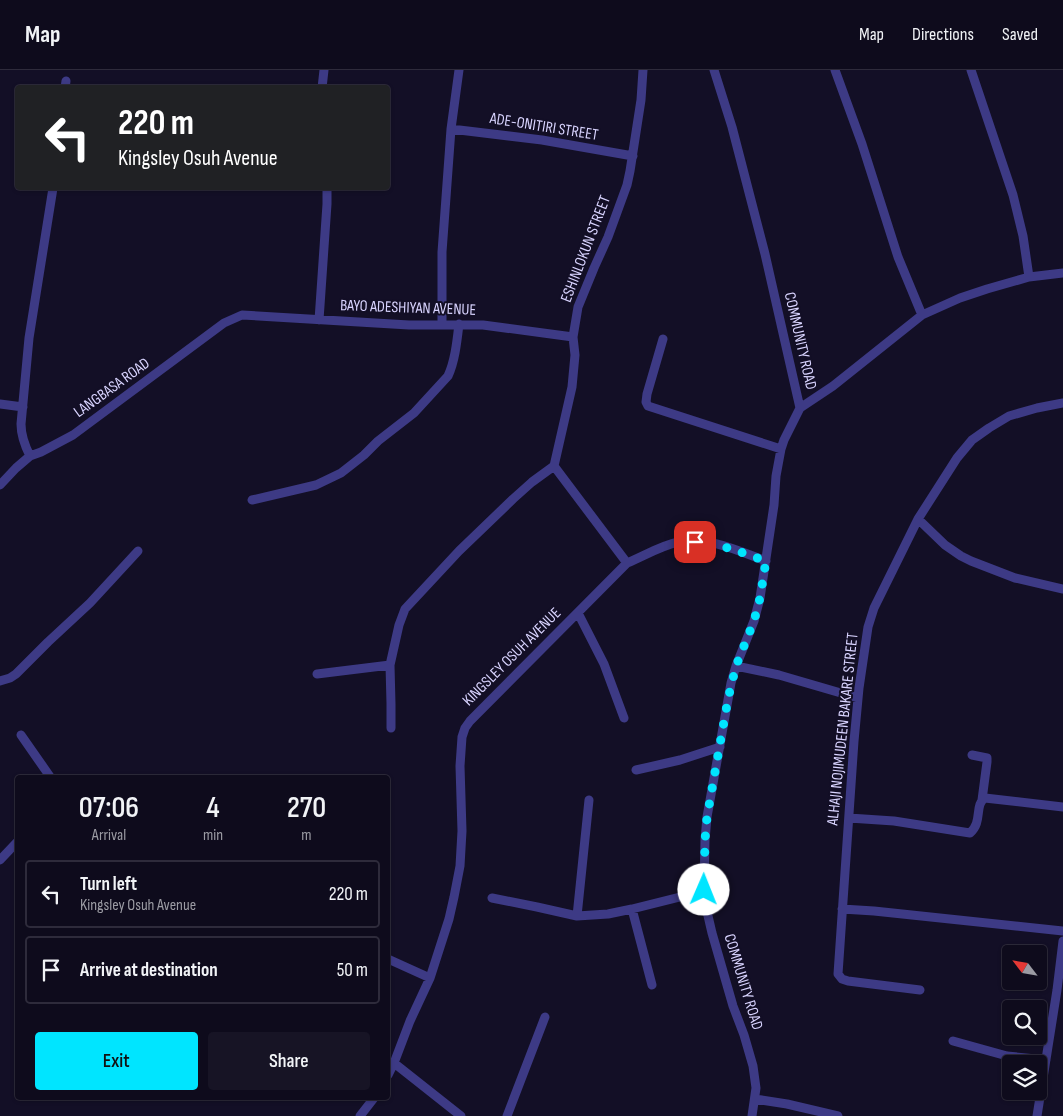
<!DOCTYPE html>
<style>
:root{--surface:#0e0b1c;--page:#171425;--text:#f1f3f6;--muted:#9b9ba3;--line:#2e2b3b;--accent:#00e5ff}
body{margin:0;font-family:"Sofia Sans Condensed",sans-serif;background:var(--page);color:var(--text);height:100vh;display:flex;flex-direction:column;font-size:19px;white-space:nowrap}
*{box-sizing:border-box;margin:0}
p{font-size:16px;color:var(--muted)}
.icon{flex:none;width:28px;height:28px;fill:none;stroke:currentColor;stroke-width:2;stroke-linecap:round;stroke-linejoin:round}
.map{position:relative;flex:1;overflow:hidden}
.details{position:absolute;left:15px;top:705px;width:375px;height:325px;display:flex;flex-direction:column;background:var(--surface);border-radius:5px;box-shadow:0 1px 4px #0004,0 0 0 1px var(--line)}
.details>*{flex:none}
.top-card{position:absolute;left:15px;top:15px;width:375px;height:105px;border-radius:5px;box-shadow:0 1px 4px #0004,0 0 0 1px var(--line);background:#202124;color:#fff;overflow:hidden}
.needle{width:32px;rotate:301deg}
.controls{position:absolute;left:1002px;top:875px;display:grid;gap:10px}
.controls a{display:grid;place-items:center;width:45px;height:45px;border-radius:5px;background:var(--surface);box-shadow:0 1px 4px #0004,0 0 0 1px var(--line);font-size:25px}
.pin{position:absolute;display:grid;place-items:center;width:42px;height:42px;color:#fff;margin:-21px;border-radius:10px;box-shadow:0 2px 8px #0006}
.me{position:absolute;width:55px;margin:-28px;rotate:1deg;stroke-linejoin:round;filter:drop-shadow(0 0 4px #0008)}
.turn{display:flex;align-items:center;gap:18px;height:105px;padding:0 20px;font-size:22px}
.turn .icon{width:65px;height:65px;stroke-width:2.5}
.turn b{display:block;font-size:35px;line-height:42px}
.eta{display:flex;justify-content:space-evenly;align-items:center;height:85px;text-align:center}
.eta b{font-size:30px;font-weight:600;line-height:35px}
.action{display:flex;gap:10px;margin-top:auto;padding:10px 20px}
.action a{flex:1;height:58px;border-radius:5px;background:var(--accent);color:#111;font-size:20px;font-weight:600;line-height:58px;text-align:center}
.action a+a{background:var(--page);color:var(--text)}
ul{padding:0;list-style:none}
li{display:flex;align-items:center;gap:15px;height:68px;margin:0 10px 8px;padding:0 10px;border:2px solid var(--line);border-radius:5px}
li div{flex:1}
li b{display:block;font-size:19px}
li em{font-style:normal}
header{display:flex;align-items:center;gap:30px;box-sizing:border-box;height:70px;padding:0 25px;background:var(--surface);border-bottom:1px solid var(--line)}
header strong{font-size:24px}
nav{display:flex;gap:28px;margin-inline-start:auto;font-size:18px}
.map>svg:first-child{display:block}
</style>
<header>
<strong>Map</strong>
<nav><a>Map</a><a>Directions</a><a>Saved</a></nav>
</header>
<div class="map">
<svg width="1063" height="1046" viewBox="0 0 1063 1046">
<rect width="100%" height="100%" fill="#130f26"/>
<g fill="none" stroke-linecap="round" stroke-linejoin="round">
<!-- minor -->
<path stroke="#3d3a85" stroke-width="9" d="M 714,0 L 732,57 L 765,184 L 800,338 L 784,370 L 781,379 L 776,406 L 774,435 L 760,528 L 754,551 L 736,596 L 731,613 L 707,747 L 705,770 L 704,821 L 705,833 L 712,863 L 733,936 L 744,965 L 753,996 L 756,1018 L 752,1046
M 835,0 L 862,74 L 898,187 L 922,245
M 971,0 L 1013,125 L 1023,166 L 1029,207
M 65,18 L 66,11
M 322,18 L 324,0
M 451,59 L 542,70 L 633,86
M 319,250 L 327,134 L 327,118
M 442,255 L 442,182 L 451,59 L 459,0
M 663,269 L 647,324 L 646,332 L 648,336 L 781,379
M 0,334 L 23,337
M 800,338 L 833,316 L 922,245 L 960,228 L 987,219 L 1029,207 L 1063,203
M 30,386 C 25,376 21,366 21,354 L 29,268 L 53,118
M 0,415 L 16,398 L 30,386 L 41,382 L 73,365 L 224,253 L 242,245 L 409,255 L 483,255 L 573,267
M 252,430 L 316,415 L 341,403 L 364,385 L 378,371 L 414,343 L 448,306 C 455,291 457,271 459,254
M 918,449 L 945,475 L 961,486 L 971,491 L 1015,508 L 1063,519
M 627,493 L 554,396 L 572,317 L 575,285 L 573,267 L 578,237 L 594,198 L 608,167 L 627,115 L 630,101 L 641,30 L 643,0
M 578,543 L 604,594 L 624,648
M 736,596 L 779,605 L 858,628
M 317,604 L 390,595
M 0,611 L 10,608 L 16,604 L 48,572 L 90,533 L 138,481
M 391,658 L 391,634 L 390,595 L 399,555 L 405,539 L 459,481 L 513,429 L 532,412 L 554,396
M 21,665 L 51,708
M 972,685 L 987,688 L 987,692 L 982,730
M 636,700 L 680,690 L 720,677
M 849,748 L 894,751 L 970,763 C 983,752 974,735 985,728 L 1063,737
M 0,790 L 18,771
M 492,828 L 537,837 L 577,846 L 608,844 L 632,839 L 704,821
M 632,839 L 652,915
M 842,839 L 874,841 L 1063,861
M 577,846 L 589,730
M 388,889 L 430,908
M 920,920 L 848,911 L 842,909 L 838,904 L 854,671 L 859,618 L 868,557 L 874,538 L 918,449 L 957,388 L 972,370 L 989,358 L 1009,346 L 1037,338 L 1063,333
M 953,971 L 1007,986 L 1046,990
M 394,993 L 461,1046
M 388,1005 L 394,993 L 410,951 L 430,908 L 449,849 L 454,827 L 460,796 L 462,761 L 460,696 L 462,667 L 465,658 L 470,651 L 627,493 C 644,486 660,476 678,472 C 708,466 739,481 766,491
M 755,1029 L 787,1034 L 838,1046
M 360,1046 L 374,1028
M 507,1046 L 545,947
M 1037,1046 L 1057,920 L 1063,871"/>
</g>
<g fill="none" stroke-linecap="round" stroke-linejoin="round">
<!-- route -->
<path stroke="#00e5ff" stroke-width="9" stroke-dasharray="0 16.2" d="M 695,472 C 720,473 742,483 766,491 L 760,528 L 754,551 L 736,596 L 728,629 L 707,747 L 705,770 L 704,820"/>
</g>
<g text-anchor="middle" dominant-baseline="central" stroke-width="4" stroke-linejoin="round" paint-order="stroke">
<!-- street labels -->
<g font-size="16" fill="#d9d4ff" stroke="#130f26">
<text transform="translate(544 57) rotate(9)">ADE-ONITIRI STREET</text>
<text transform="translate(586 179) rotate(-69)">ESHINLOKUN STREET</text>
<text transform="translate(408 238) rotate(2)">BAYO ADESHIYAN AVENUE</text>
<text transform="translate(800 271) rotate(77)">COMMUNITY ROAD</text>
<text transform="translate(112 318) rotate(-36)">LANGBASA ROAD</text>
<text transform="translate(512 587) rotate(-45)">KINGSLEY OSUH AVENUE</text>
<text transform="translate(843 659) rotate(-84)">ALHAJI NOJIMUDEEN BAKARE STREET</text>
<text transform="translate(743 912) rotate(73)">COMMUNITY ROAD</text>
</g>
</g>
</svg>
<div class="controls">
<a><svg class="needle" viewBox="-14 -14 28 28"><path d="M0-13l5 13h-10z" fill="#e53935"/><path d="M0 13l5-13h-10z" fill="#9b9ba3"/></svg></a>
<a><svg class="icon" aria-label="search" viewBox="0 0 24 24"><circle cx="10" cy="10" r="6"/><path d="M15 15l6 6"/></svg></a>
<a><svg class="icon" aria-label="layers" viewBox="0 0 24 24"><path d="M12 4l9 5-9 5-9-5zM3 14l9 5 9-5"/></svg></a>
</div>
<div class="pin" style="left:695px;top:472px;background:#d93025"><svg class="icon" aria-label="arrive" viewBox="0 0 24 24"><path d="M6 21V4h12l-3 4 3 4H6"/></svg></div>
<svg class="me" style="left:704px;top:820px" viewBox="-20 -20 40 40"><circle r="19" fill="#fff"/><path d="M0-13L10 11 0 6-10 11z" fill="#00e5ff"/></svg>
<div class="top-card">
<div class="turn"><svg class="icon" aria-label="left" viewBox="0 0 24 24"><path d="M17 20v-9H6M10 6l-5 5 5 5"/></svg><div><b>220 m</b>Kingsley Osuh Avenue</div></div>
</div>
<section class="details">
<div class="eta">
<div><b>07:06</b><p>Arrival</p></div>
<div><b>4</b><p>min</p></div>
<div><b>270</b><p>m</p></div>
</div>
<ul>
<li><svg class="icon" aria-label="left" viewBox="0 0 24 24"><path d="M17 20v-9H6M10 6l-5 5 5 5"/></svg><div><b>Turn left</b><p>Kingsley Osuh Avenue</p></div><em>220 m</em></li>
<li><svg class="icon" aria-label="arrive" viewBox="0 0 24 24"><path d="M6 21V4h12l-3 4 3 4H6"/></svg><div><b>Arrive at destination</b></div><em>50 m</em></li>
</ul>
<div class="action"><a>Exit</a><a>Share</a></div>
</section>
</div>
